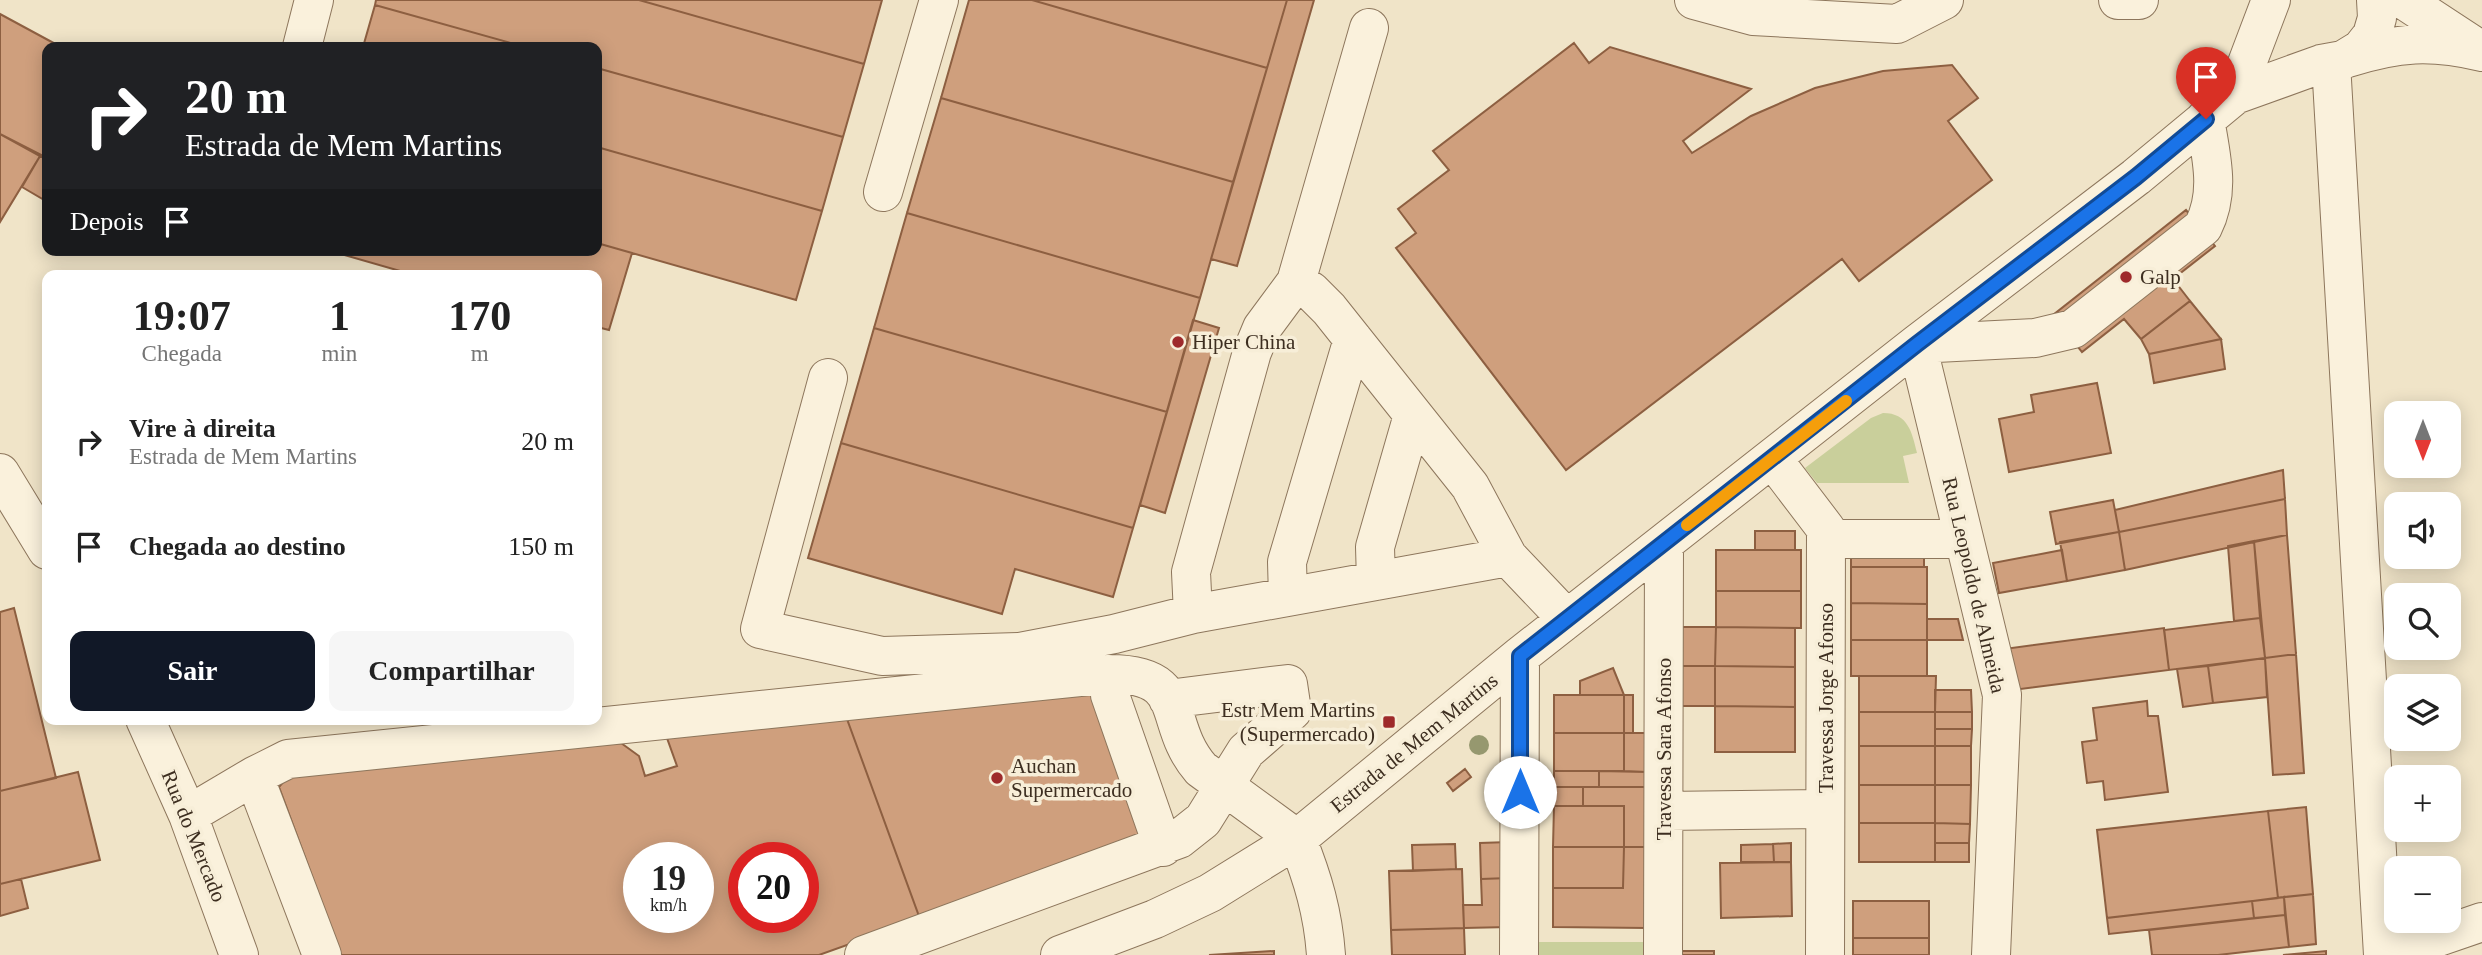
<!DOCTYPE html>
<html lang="pt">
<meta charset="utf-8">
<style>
:root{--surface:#fff;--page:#f6f6f6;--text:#222;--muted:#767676;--accent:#111827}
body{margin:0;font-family:Georgia,serif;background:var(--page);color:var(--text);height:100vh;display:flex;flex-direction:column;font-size:26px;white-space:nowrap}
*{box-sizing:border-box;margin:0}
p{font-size:23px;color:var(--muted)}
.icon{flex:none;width:38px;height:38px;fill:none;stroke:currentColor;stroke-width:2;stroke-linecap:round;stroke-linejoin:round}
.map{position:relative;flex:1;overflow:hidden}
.sheet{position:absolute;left:42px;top:270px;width:560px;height:455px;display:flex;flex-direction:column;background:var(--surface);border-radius:14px;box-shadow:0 4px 18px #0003}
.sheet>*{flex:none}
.top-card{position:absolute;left:42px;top:42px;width:560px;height:214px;border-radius:14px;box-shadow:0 4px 18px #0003;background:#202124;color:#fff;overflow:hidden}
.needle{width:46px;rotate:180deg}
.tools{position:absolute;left:2384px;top:401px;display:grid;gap:14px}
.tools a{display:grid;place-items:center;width:77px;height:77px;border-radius:14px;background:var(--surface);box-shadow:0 4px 18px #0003;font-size:35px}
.speed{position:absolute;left:623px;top:842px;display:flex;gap:14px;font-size:35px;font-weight:700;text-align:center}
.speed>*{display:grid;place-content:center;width:91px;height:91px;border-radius:50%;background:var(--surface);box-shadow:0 4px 18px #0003;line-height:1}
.speed small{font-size:18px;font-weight:400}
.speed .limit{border:10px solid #d22;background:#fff;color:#111}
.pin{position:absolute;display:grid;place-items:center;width:60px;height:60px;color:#fff;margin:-72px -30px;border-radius:50% 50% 50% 0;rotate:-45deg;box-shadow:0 0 7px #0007}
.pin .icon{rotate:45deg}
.me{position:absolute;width:77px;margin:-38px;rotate:0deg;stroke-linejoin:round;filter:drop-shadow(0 0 5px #0008)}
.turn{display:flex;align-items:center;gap:24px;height:147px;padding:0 28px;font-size:32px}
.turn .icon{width:91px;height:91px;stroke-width:2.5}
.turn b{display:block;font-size:49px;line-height:60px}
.then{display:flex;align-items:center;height:66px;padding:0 28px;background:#0003;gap:14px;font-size:26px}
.eta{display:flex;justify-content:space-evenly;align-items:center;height:119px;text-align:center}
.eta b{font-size:42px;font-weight:700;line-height:49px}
.primary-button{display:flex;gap:14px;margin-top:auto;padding:14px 28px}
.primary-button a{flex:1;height:80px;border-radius:14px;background:var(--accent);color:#fff;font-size:28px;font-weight:700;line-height:80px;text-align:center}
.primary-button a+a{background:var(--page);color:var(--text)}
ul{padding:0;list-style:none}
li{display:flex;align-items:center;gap:21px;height:105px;padding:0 28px}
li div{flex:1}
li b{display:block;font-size:26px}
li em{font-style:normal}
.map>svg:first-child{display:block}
</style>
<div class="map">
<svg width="2482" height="955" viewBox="0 0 2482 955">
<rect width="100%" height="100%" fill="#f0e4c8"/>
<!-- green -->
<path fill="#c9cf9b" d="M 1883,413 C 1908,413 1912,432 1917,453 L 1903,456 L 1909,483 L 1817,483 L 1805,468 L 1871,418 Z
M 1530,942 L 1647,942 L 1647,955 L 1530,955 Z"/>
<!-- building -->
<path fill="#cf9f7d" stroke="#8d5f41" stroke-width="2" fill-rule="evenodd" d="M 376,0 L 639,0 L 864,64 L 843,137 L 597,68 L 597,47 L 525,47 L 375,5 Z
M 639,0 L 882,0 L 864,64 Z
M 969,0 L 1032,0 L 1267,68 L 1233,182 L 941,98 Z
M 1032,0 L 1287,0 L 1267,68 Z
M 1287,0 L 1314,0 L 1237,266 L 1211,259 Z
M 375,5 L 525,47 L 363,47 Z
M 0,14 L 61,47 L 47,47 L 47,158 L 0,134 Z
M 1574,43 L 1589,63 L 1610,47 L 1751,89 L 1683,141 L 1692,153 L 1751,116 L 1815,88 L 1883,71 L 1952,65 L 1978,98 L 1948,121 L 1992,180 L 1859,281 L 1842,259 L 1566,470 L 1396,248 L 1416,233 L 1398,209 L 1449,170 L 1433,151 Z
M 597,68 L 843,137 L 822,211 L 597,147 Z
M 941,98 L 1233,182 L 1200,298 L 907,213 Z
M 0,134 L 40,156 L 0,222 Z
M 597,147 L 822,211 L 796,300 L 597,243 Z
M 40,156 L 47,160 L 46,201 L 22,187 Z
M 2186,210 L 2215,246 L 2173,279 L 2190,301 L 2141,339 L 2124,319 L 2082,352 L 2053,315 Z
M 907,213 L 1200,298 L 1167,412 L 874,328 Z
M 597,243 L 632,253 L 609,330 L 597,327 L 597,275 L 414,275 L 327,250 L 597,250 Z
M 2190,301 L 2221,339 L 2149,354 L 2141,339 Z
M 1193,320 L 1219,328 L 1165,513 L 1140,505 Z
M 874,328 L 1167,412 L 1133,528 L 841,443 Z
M 2221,339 L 2225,369 L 2154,383 L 2149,354 Z
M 2097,383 L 2111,453 L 2009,472 L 1999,419 L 2034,412 L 2031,395 Z
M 841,443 L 1133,528 L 1113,597 L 1015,569 L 1002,614 L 808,558 Z
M 2283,470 L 2285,499 L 2119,532 L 2115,510 Z
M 2285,499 L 2287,535 L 2125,570 L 2119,532 Z
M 2113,500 L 2119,532 L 2056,544 L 2050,512 Z
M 1755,531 L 1795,531 L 1795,550 L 1755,550 Z
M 2119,532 L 2125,570 L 2067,581 L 2060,542 Z
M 2287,535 L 2296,654 L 2265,658 L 2254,541 Z
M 2254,541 L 2260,618 L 2234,621 L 2228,546 Z
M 1851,549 L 1924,549 L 1924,567 L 1851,567 Z
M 1716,550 L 1801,550 L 1801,591 L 1716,591 Z
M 2062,550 L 2067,581 L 1999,593 L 1993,563 Z
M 1851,567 L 1927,567 L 1927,604 L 1851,603 Z
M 1716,591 L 1801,591 L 1801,628 L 1716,627 Z
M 1851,603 L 1927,604 L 1927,640 L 1851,640 Z
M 14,608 L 56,778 L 0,791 L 0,612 Z
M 2260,618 L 2265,658 L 2169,670 L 2164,630 Z
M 1927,619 L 1958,619 L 1963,640 L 1927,640 Z
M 1681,627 L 1716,627 L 1715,666 L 1680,666 Z
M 1716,627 L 1795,628 L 1795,667 L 1715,666 Z
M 2164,628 L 2169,670 L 2013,690 L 2004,649 Z
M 1851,640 L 1927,640 L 1927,676 L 1851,676 Z
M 2296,654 L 2304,773 L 2273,775 L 2265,658 Z
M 2265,658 L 2267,697 L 2213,703 L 2208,666 Z
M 1680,666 L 1715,666 L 1715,706 L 1680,706 Z
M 1715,666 L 1795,667 L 1795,707 L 1715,706 Z
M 2208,666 L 2213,703 L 2183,707 L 2177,669 Z
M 1613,668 L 1624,695 L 1580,695 L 1580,681 Z
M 1859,676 L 1936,676 L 1935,712 L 1859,712 Z
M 1935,690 L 1971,690 L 1972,712 L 1935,712 Z
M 1095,692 L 1147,836 L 920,919 L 847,719 Z
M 1554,695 L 1624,695 L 1624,733 L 1554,733 Z
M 1624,695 L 1633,695 L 1633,733 L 1624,733 Z
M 2147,701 L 2148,716 L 2158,716 L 2168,792 L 2105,800 L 2103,781 L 2087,783 L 2082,742 L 2097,740 L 2093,708 Z
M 1715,706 L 1795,707 L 1795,752 L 1715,752 Z
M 1859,712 L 1935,712 L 1935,746 L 1859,746 Z
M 1935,712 L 1972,712 L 1972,729 L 1935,729 Z
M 847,719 L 920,919 L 819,955 L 341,955 L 279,787 L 288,776 L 621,743 L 639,756 L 645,776 L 677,766 L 667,738 ZM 639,858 L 698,858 L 698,917 L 639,917 ZM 744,858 L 803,858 L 803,917 L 744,917 Z
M 1935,729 L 1972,729 L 1971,746 L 1935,746 Z
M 1554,733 L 1624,733 L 1624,771 L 1554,771 Z
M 1624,733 L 1648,733 L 1647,772 L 1624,771 Z
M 1859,746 L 1935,746 L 1935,785 L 1859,785 Z
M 1935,746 L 1971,746 L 1971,785 L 1935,785 Z
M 1465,769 L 1471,777 L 1453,791 L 1447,783 Z
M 1554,771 L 1599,771 L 1599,787 L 1554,787 Z
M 1599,771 L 1647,772 L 1647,787 L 1599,787 Z
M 78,772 L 100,860 L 0,884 L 0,791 Z
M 1859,785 L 1935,785 L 1935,823 L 1859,823 Z
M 1935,785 L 1971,785 L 1970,824 L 1935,823 Z
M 1554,787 L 1583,787 L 1583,806 L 1554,806 Z
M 1583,787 L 1647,787 L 1647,847 L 1624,847 L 1624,806 L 1583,806 Z
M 1554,806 L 1624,806 L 1624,847 L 1553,847 Z
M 2306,807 L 2313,894 L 2278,898 L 2268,811 Z
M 2268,811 L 2278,898 L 2107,918 L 2097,830 Z
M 1859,823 L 1935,823 L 1935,862 L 1859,862 Z
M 1935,823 L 1970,824 L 1969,843 L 1935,843 Z
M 1509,842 L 1509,878 L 1481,879 L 1480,843 Z
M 1791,843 L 1791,862 L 1774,862 L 1773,844 Z
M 1935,843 L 1969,843 L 1969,862 L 1935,862 Z
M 1455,844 L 1456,869 L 1413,871 L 1412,845 Z
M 1773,844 L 1774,862 L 1741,862 L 1741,845 Z
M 1553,847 L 1624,847 L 1623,888 L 1553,888 Z
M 1624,847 L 1647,847 L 1647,928 L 1553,927 L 1553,888 L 1623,888 Z
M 1791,862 L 1792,916 L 1721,918 L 1720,863 Z
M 1462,869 L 1464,928 L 1391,930 L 1389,871 Z
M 1509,878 L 1509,927 L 1464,928 L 1463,905 L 1482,905 L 1481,879 Z
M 21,879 L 28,908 L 0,916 L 0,884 Z
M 2313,894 L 2316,944 L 2289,947 L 2284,897 Z
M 2284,897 L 2285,915 L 2254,918 L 2252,901 Z
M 1853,901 L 1929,901 L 1929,938 L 1853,938 Z
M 2252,901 L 2254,918 L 2109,934 L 2107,918 Z
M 2285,915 L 2289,947 L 2218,955 L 2152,955 L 2149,930 Z
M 1464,928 L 1465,955 L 1392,955 L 1391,930 Z
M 1853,938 L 1929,938 L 1929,955 L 1853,955 Z
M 1274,951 L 1274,955 L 1209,955 Z
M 1680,951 L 1714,951 L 1714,955 L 1679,955 Z
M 2326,951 L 2326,955 L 2283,955 Z"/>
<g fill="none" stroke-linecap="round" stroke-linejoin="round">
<defs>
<path id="minor" d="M 1694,0 L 1753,16 L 1897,24 L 1944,0
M 2118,0 L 2139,0
M 2404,0 L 2474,46
M 1369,28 L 1296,282 L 1311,291 L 1329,309 L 1470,486 L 1508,557
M 302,47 L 314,0
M 2348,58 C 2398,42 2431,40 2482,52
M 2331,63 L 2383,955
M 2235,95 L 2271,0
M 883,192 L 939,0
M 828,378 L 760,629 L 882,656 L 1020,652 L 1114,634 L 1193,614 L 1508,557 L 1567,619
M 1772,458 L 1826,529 L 1825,955
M 0,473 L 47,550
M 1826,539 L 1964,539
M 1376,581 L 1375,547 L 1413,415
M 1288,597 L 1287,562 L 1353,339
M 1193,614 L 1191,572 L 1252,352 L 1262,328 L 1296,282
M 1109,674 L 1110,695 L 1163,847
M 145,719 L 188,815 L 239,955
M 1664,811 L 1825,809
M 188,815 L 254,776
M 1297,839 C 1313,879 1323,913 1326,955
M 322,955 L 254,776 L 288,759 L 1109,674 C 1192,674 1160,722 1201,769 L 1297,839
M 864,955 L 1179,839 L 1203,820 L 1246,751 L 1292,711 L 1288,684 L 1168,699
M 1060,955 L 1155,919 L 1210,893 L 1297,839 L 1520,656 L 1917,344 L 2136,177 L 2235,95 L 2321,64 L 2343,60 L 2361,49 L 2372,35 L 2377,18 L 2376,0
M 1519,955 L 1520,656
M 1663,955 L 1664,543
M 1991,955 L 2002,695 L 1917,344 L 2035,338 L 2073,329 L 2203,227 C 2221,192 2211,156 2205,119
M 2386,955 L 2482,922"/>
</defs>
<!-- minor casing -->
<use href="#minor" stroke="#8d765c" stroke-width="40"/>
<!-- minor -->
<use href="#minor" stroke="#faf1dc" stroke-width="38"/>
</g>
<!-- trees -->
<circle fill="#96986f" cx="1479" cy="745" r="10"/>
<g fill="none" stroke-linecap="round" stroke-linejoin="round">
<defs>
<path id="route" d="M 1520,792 L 1520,656 L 1917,344 L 2136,177 L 2206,119"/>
</defs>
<!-- route casing -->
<use href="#route" stroke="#114b97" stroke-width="18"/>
<!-- route -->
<use href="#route" stroke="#1a73e8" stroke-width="12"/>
<!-- slow -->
<path stroke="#f59e0b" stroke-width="12" d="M 1687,525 L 1846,401"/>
</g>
<!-- markers -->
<g fill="#9e2a2b" stroke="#f7eed8" stroke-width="2.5">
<circle cx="2126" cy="277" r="7"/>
<circle cx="1178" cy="342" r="7"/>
<rect x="1382" y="715" width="14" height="14" rx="3.5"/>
<circle cx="997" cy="778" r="7"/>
</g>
<g text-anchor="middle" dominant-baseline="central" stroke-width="7" stroke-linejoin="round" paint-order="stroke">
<!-- poi labels -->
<g font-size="21" fill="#3d2e20" stroke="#f7eed8" text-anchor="start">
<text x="2140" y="277">Galp</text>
<text x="1192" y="342">Hiper China</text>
<text x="1375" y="710" text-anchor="end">Estr Mem Martins<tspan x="1375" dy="24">(Supermercado)</tspan></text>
<text x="1011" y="766">Auchan<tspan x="1011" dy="24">Supermercado</tspan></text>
</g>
<!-- street labels -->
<g font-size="21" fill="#3d2e20" stroke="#f7eed8">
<text transform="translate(1974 585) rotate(77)">Rua Leopoldo de Almeida</text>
<text transform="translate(1826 698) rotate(-90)">Travessa Jorge Afonso</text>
<text transform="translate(1414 743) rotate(-39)">Estrada de Mem Martins</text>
<text transform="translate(1664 749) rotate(-90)">Travessa Sara Afonso</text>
<text transform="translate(194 836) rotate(68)">Rua do Mercado</text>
</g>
</g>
</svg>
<div class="tools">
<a><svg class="needle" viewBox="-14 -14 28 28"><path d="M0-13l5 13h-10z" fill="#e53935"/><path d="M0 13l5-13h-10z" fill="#767676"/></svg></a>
<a><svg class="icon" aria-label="sound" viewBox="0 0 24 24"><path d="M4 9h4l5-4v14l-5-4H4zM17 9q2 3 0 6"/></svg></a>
<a><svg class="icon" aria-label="search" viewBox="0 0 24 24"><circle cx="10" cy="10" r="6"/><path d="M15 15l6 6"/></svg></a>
<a><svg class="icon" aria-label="layers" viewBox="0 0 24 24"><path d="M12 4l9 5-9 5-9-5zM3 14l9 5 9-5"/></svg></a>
<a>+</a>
<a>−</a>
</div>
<div class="speed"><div>19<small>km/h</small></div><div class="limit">20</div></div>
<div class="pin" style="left:2206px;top:119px;background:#d93025"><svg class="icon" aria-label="arrive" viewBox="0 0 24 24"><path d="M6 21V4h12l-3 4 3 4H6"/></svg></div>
<svg class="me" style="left:1520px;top:792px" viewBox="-20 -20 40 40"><circle r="19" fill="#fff"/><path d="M0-13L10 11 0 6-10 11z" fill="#1a73e8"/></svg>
<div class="top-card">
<div class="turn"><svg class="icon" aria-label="right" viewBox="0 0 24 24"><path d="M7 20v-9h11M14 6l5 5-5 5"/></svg><div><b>20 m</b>Estrada de Mem Martins</div></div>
<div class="then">Depois<svg class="icon" aria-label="arrive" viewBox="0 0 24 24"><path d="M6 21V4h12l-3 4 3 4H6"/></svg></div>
</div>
<section class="sheet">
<div class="eta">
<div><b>19:07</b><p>Chegada</p></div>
<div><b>1</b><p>min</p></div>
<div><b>170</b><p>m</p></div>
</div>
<ul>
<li><svg class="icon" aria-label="right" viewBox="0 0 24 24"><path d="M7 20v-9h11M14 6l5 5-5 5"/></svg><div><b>Vire à direita</b><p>Estrada de Mem Martins</p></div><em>20 m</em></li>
<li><svg class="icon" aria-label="arrive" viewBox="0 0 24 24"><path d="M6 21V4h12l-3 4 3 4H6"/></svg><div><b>Chegada ao destino</b></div><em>150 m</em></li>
</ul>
<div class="primary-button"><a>Sair</a><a>Compartilhar</a></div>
</section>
</div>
